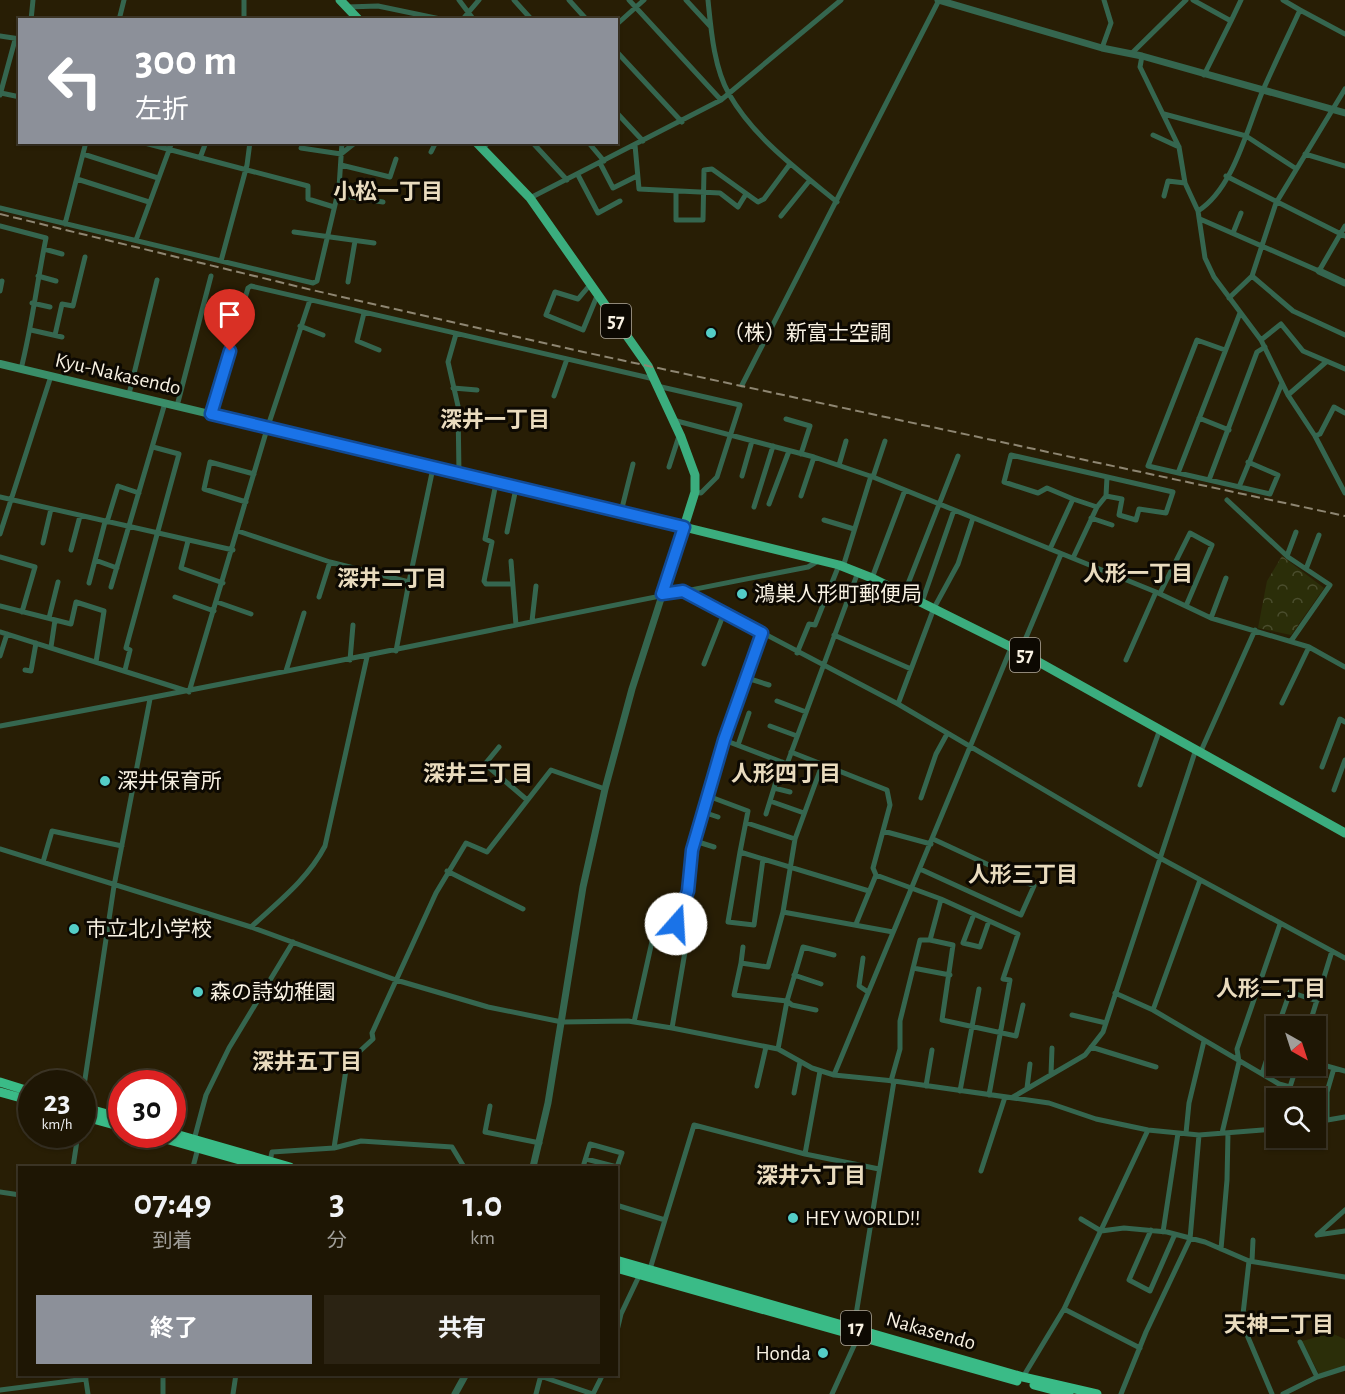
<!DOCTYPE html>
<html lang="ja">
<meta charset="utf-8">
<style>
:root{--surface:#1e1604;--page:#2b2313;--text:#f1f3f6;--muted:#a19f9a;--line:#3c3526;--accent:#8c9099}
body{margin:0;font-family:"Alegreya Sans","Noto Sans JP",sans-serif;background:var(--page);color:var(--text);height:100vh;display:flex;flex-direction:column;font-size:22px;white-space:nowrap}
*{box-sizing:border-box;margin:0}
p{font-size:20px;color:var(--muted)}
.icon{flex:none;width:33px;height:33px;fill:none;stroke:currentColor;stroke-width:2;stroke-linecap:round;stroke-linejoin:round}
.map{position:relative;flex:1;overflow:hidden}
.panel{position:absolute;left:18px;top:1166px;width:600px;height:210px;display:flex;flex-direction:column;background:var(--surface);border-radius:0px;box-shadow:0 2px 4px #0004,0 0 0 2px var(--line)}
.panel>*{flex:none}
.banner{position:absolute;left:18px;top:18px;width:600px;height:126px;border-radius:0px;box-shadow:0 2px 4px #0004,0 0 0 2px var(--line);background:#8c9099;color:#fff;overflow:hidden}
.needle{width:39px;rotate:141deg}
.fabs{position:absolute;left:1266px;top:1016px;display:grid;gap:12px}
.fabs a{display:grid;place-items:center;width:60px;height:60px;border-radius:0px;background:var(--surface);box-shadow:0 2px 4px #0004,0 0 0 2px var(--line);font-size:30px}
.speed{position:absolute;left:18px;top:1070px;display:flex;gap:12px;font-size:30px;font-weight:700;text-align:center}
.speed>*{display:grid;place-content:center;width:78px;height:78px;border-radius:50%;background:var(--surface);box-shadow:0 2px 4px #0004,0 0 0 2px var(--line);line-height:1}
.speed small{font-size:15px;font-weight:400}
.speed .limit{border:9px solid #d22;background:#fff;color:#111}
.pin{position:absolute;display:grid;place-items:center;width:51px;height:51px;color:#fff;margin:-62px -26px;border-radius:50% 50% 50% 0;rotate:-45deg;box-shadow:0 0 6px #0007}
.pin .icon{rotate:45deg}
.me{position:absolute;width:66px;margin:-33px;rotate:19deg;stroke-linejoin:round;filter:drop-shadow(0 0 4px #0008)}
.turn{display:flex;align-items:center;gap:21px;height:126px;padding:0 18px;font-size:27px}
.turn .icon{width:78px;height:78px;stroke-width:2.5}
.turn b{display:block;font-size:42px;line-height:51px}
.eta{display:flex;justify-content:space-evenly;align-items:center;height:102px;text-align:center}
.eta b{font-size:36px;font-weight:700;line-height:42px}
.action{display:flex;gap:12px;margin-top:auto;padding:12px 18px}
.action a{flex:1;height:69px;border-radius:0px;background:var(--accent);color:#fff;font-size:24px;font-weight:700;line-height:69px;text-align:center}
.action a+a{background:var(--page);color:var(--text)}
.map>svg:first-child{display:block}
</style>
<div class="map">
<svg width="1345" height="1394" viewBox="0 0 1345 1394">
<defs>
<pattern id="park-crowns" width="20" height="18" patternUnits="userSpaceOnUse" patternTransform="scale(1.5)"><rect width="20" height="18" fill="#2b2e09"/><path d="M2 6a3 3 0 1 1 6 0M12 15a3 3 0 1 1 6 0" fill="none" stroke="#4a4d2d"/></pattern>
</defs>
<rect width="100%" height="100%" fill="#281e05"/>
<!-- park -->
<path fill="url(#park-crowns)" d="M 1282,556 L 1324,588 L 1291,635 L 1258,628 L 1267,581 Z"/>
<!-- pitch -->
<path fill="#2b2e09" d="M 1331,1333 L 1345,1339 L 1345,1366 L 1319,1374 L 1302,1341 Z"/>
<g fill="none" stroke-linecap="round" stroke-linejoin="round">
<!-- minor -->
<path stroke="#35664f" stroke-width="5" d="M 459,0 L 474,20
M 514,0 L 532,20
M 569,0 L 587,20
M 629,0 L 721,100
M 686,0 L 710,26
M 708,0 C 711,30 714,68 729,94 C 754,138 798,170 837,202
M 1193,0 L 1231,21 L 1204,75
M 347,7 L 378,6 L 445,20
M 1300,10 L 1345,34
M 31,20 L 33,0
M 119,20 L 124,0
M 244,20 L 244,0
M 462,20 L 479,0
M 1231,21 L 1241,0
M 616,25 L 644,0
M 0,36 L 20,39
M 1102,48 L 1111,23 L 1104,0
M 616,51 L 682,122
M 1131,54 L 1186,0
M 1142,56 L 1140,67 L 1179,147 L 1185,183 L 1198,211 L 1205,258 L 1214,277 L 1261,340 L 1288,395 L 1315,436 L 1345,493
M 1,93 L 20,97
M 0,95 L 15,40
M 616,112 L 643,141
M 1164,114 L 1246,136 L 1295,168
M 1153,135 L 1179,147
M 40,142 L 42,142
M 141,142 L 308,186 L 308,199 L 334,207
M 532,142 L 567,180
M 588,142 L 604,161
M 635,145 L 639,189 L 720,193 L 738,207 L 746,194
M 301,148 L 341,154 L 356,142
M 482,149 L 489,142
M 431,152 L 436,142
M 83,154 L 158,178
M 1305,154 L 1345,166
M 200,158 L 206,142
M 600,163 L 613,188 L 637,176
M 341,165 L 390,177 L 396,159
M 578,175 L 598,213 L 620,201
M 1226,176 L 1345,236
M 77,179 L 149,202
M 676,192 L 676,220 L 703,220 L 704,170 L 712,169 L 758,202 L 764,199 L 790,164
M 337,195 L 383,202
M 1164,196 L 1168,181 L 1185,183
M 530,198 L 721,100 L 841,0
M 0,208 L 313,283 L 317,281 L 339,188 L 342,142
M 1198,211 C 1234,188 1247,128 1263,90 C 1275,63 1288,36 1300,10 L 1283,0
M 781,216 L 810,180
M 1200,219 L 1319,271 L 1345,226
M 65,224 L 86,142
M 0,226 L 46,238 C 37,282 32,326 21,369
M 294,232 L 374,243
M 1233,233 L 1241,213
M 136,240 L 172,142
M 44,249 L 62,254
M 221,261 L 247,165 L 250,142
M 38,276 L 56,281
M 1252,276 L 1293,311 L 1345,335
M 348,282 L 355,241
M 589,286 L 578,299 L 555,292 L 546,315 L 583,330 L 597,296
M 0,291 L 2,281
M 1229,298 L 1252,276 L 1276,203 L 1345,89
M 32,303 L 50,307
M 364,313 L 357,341 L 379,350
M 300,326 L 323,335
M 31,330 L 62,337
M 456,334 L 448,362 L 458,406 L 459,474
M 55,335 L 62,304 L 73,306 L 85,257
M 1261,340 L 1281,324 L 1303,351 L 1345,369
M 1225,350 L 1197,340 L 1148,466 L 1270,494 L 1278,475 L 1248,462
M 742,385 L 939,0
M 657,386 L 740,405 L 717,477 L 701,493 L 695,492
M 453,388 L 477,390
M 129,394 L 157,280
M 1288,395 L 1326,362
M 554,396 L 567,359
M 177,406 L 211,276
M 211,414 L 248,288 L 251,286 L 654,379
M 1199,418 L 1229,430
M 786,419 L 810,426 L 801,454
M 673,420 L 814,457 L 873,477 L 1156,592 L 1211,618 L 1309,647 L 1345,667
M 1315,436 L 1320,434 L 1334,407 L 1345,413
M 839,465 L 846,441
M 669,467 L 678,439 L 681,437
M 1178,473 L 1240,313
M 742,476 L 752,441
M 873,477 L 885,441
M 1209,480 L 1257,352 L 1265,347
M 496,483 L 485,539 L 492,542 L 484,581 L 486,584 L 511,584
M 1239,487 L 1282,383
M 801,496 L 814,457
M 1106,496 L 1107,477
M 0,497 L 233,550
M 1073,499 L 1047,488 L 1038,493 L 1004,482 L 1011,455 L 1173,492 L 1166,513 L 1139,509 L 1136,520 L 1119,515 L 1122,499 L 1106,496 L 1097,507
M 1227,500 L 1288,557 L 1330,585 L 1291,641
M 246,502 L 204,489 L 210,462 L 254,474
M 769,504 L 789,451
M 754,507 L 773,446
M 621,512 L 633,464
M 1091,518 L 1112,525
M 824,520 L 854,529
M 107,522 L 118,486 L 139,493
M 238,531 L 330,562 L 409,582 L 396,651
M 507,532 L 516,488
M 0,534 L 51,376
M 188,541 L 181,568 L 223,583
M 43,543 L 51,509
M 1050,549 L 1073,499 L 1097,507 L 1073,558
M 71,550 L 80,516
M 1287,556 L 1296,532
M 0,557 L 35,567 L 22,612
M 95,560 L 117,568
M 511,561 L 516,625
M 843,567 L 871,476
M 1306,569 L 1319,535
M 872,578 L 905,490
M 409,582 L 433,468
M 89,583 L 105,522
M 111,587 L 165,403
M 683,591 L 898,704 L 1160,858 L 1345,958
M 1160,593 L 1190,533 L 1212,545 L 1186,606
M 904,594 L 958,456
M 175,597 L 214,611
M 319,597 L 330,562
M 217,602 L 251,614
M 922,602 L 954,510
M 0,606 L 71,624 L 76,602 L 104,611 L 96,662
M 49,618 L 58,582
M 1211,618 L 1226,578
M 532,621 L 536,586
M 0,632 L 187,691
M 834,635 L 911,669
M 51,647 L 55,620
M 1020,652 L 1061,554
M 797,653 L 809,624 L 815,625 L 839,565
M 0,656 L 7,634
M 350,660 L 353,625
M 1126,660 L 1156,592
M 704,664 L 724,613
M 25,670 L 31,671 L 36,643
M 125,670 L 130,650 L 126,648 L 179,454 L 153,447
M 286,671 L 304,613
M 747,678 L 769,685
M 189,692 L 267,429 L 310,300
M 777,701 L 806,712
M 1282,703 L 1309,647
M 898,704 L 934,608 L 958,564 L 973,518
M 0,726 C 270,677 539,619 808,567 L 818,561
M 770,726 L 797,736
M 724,740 L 787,764 L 858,572
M 738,745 L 749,713
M 499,747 L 485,764 L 526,799
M 1201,751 L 1255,630
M 791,752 L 887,790 L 890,805 L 873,868 L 876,875 L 856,924
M 1322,767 L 1340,719 L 1345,722
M 1140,785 L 1160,729
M 774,788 L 790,792
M 1334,790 L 1345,760
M 708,796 L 748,811 L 740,852
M 921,798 L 936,754 L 947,734
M 770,801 L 804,813
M 703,812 L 718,817
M 766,814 L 782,762
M 747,823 L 795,839
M 883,831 L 931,844
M 695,841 L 714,847
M 0,849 L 251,927 L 396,980 L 488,1007 L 562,1022 L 628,1021 L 672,1028 L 778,1049 L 812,1068 L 834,1075 L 894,1081 L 1049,1103 L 1096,1119 L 1148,1130 L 1199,1135 L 1276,1129
M 763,859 L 754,925 L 728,922 L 740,852 L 869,891
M 43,862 L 52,831 L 122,846
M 920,869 L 1021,915 L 1034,886 L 933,839
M 447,871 L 523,909
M 876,875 L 941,899 L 930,940 L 953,945 L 942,1020 L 1016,1036 L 1023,1005
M 941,899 L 1018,934 L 1003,979 L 1010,980 L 989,1095
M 783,912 L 795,839 L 822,765
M 974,914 L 963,943 L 980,947 L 989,921
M 251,927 C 278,902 308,879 325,846 L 367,657
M 863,958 L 859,986 L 868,992
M 741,963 L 743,947
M 913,968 L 950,975
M 794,975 L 821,984
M 1115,993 L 1153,1010 L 1279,1084 L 1290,1087 L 1297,1065
M 816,1010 L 792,1005 L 787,1001 L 734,995 L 741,963 L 768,967 L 783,912 L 893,932
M 1153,1010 L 1200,880
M 1072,1015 L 1106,1023
M 634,1022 L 653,937 L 670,941 L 673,936
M 1278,1026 L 1290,992 L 1317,1001
M 1309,1026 L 1332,951
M 672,1028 L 687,940 L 673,936 L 688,891 L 692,850 L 724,740 L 762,633
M 1091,1047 L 1156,1067
M 778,1049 L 787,1001 L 803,947 L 834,955
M 1316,1063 L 1345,1071
M 1051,1074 L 1052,1048
M 1262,1074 L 1276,1031
M 834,1075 L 1011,648
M 891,1081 L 900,1049 L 900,1021 L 920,940 L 930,940
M 757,1086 L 766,1047
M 926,1086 L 932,1050
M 1027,1088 L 1030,1064
M 960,1091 L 979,989
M 794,1093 L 800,1062
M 1013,1097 L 1085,1055 L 1103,1032 L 1196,749
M 82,1099 L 114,886 L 150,699
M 490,1106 L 485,1132 L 540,1143
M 1327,1120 L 1327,1092 L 1334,1068
M 1316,1122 L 1345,1117
M 1186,1133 L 1189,1103 L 1204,1041
M 1222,1133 L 1239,1062 L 1237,1049 L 1280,924
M 194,1140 L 206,1095 L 229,1048 L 293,942
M 334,1148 L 361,1141 L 452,1147 L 464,1167
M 805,1154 L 820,1071
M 270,1161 L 272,1152 L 334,1148 L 347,1063 L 373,1039 L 372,1033 L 436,893 L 466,843 L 487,852 L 551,770 L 605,789
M 73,1167 L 78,1134
M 193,1167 L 198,1148
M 583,1167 L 590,1144 L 622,1153 L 617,1167 L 586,1159
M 981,1171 L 1005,1097
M 0,1192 L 20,1195
M 616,1205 L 665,1220
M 1081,1219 L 1101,1231 L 1124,1228 L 1167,1232 L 1205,1242 L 1249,1261 L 1345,1277
M 1151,1230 L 1129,1280 L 1150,1291 L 1175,1234
M 1163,1232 L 1178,1133
M 1317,1235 L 1345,1210
M 1317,1235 L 1345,1231
M 1221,1249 L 1227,1180 L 1228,1133
M 1249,1261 L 1242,1323 L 1272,1394
M 1252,1261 L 1253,1240
M 650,1269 L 694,1125 L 805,1154 L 879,1169
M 1064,1309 L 1140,1348
M 854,1327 L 894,1081
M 616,1335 L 621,1314 L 640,1274
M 1300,1342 L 1317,1377
M 85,1374 L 88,1394
M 540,1376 L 593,1394
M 1023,1377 L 1064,1309 L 1148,1130
M 0,1390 L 86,1379
M 163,1394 L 163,1374
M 233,1394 L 236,1374
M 536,1394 L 541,1375
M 593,1394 L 603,1374
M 832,1394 L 858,1337
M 1121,1394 L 1146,1332 L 1190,1239 L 1199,1135
M 1283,1394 L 1317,1377 L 1345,1368"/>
<!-- tertiary -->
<path stroke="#35664f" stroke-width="7" d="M 938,0 L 1102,48 L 1142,56 L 1345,113
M 1319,271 L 1345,283
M 533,1167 L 548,1103 L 583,887 L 605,789 L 632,689 L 684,527
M 455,1394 L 466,1374"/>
<!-- secondary -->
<path stroke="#3a8e69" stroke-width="8" d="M 0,364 L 684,527"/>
<!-- primary -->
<path stroke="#3bad7e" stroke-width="9" d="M 340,0 L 359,20
M 476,142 L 530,198 L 648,366 L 681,437 L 695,475 L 695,492 L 684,527 L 839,565 L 872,578 L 1017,650 L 1345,833"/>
<!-- trunk -->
<path stroke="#3abb87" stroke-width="9" d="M 0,1082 L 32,1092
M 0,1092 L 32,1101
M 82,1107 L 122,1118
M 82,1116 L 122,1127
M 172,1133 L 290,1167
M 148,1134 L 265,1167
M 616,1260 L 1023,1377 L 1097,1394
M 616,1268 L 1017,1381
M 1034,1385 L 1069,1394"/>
<!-- rail -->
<path stroke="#8e8672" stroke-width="2" stroke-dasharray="9 4.5" stroke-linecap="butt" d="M 0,214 L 312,290 L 579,351 L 1345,516"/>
</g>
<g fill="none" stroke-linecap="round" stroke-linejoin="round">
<defs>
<path id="route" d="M 230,351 L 211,414 L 684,527 L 662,594 L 683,591 L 762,633 L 724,740 L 692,850 L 688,891 L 676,924"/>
</defs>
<!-- route casing -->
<use href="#route" stroke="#114b97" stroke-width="15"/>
<!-- route -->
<use href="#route" stroke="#1a73e8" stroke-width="10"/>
</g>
<!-- markers -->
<g fill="#54cdc7" stroke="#0d0902" stroke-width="2">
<circle cx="711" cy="333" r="6"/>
<circle cx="742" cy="594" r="6"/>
<circle cx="105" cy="781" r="6"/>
<circle cx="74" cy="929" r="6"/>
<circle cx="198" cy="992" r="6"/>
<circle cx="793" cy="1218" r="6"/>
<circle cx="823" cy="1353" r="6"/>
</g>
<g text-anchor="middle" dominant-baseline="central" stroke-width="6" stroke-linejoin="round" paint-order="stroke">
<!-- shield labels -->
<g fill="#0d0902" stroke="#b2ab9f" stroke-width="1.5">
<rect x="601" y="304" width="30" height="34" rx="4.5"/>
<rect x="1010" y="638" width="30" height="34" rx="4.5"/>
<rect x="841" y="1311" width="30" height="34" rx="4.5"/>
</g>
<g font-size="20" font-weight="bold" fill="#f8f1e2">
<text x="616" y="321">57</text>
<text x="1025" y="655">57</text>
<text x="856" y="1328">17</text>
</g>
<!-- poi labels -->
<g font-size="21" fill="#f8f1e2" stroke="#0d0902" text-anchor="start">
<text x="723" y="333">（株）新富士空調</text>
<text x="754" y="594">鴻巣人形町郵便局</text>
<text x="117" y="781">深井保育所</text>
<text x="86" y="929">市立北小学校</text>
<text x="210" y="992">森の詩幼稚園</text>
<text x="805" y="1218">HEY WORLD!!</text>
<text x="811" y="1353" text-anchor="end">Honda</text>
</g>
<!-- street labels -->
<g font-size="21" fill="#f8f1e2" stroke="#0d0902">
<text transform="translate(118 374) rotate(13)">Kyu-Nakasendo</text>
<text transform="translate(931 1331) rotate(16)">Nakasendo</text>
</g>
<!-- neighbourhood labels -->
<g font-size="22" font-weight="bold" fill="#e9dbbe" stroke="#0d0902">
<text x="388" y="192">小松一丁目</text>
<text x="495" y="420">深井一丁目</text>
<text x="1138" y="574">人形一丁目</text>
<text x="392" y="579">深井二丁目</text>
<text x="478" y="774">深井三丁目</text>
<text x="786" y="774">人形四丁目</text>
<text x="1023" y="875">人形三丁目</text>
<text x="1271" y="989">人形二丁目</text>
<text x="307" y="1062">深井五丁目</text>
<text x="811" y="1176">深井六丁目</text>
<text x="1279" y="1325">天神二丁目</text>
</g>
</g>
</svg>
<div class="fabs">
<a><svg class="needle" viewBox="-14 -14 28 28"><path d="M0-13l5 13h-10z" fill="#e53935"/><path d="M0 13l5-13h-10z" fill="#a19f9a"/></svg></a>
<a><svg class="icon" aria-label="search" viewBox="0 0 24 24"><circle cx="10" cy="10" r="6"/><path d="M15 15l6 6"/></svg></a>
</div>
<div class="speed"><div>23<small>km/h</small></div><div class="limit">30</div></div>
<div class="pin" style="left:230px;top:351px;background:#d93025"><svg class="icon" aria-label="arrive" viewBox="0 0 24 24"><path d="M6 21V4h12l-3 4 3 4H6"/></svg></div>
<svg class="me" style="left:676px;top:924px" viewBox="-20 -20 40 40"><circle r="19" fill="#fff"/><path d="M0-13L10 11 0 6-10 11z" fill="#1a73e8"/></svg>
<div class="banner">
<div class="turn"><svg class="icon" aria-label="left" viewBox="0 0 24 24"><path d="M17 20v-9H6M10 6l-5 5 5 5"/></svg><div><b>300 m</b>左折</div></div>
</div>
<section class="panel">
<div class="eta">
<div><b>07:49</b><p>到着</p></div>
<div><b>3</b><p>分</p></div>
<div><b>1.0</b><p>km</p></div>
</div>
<div class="action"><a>終了</a><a>共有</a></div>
</section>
</div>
